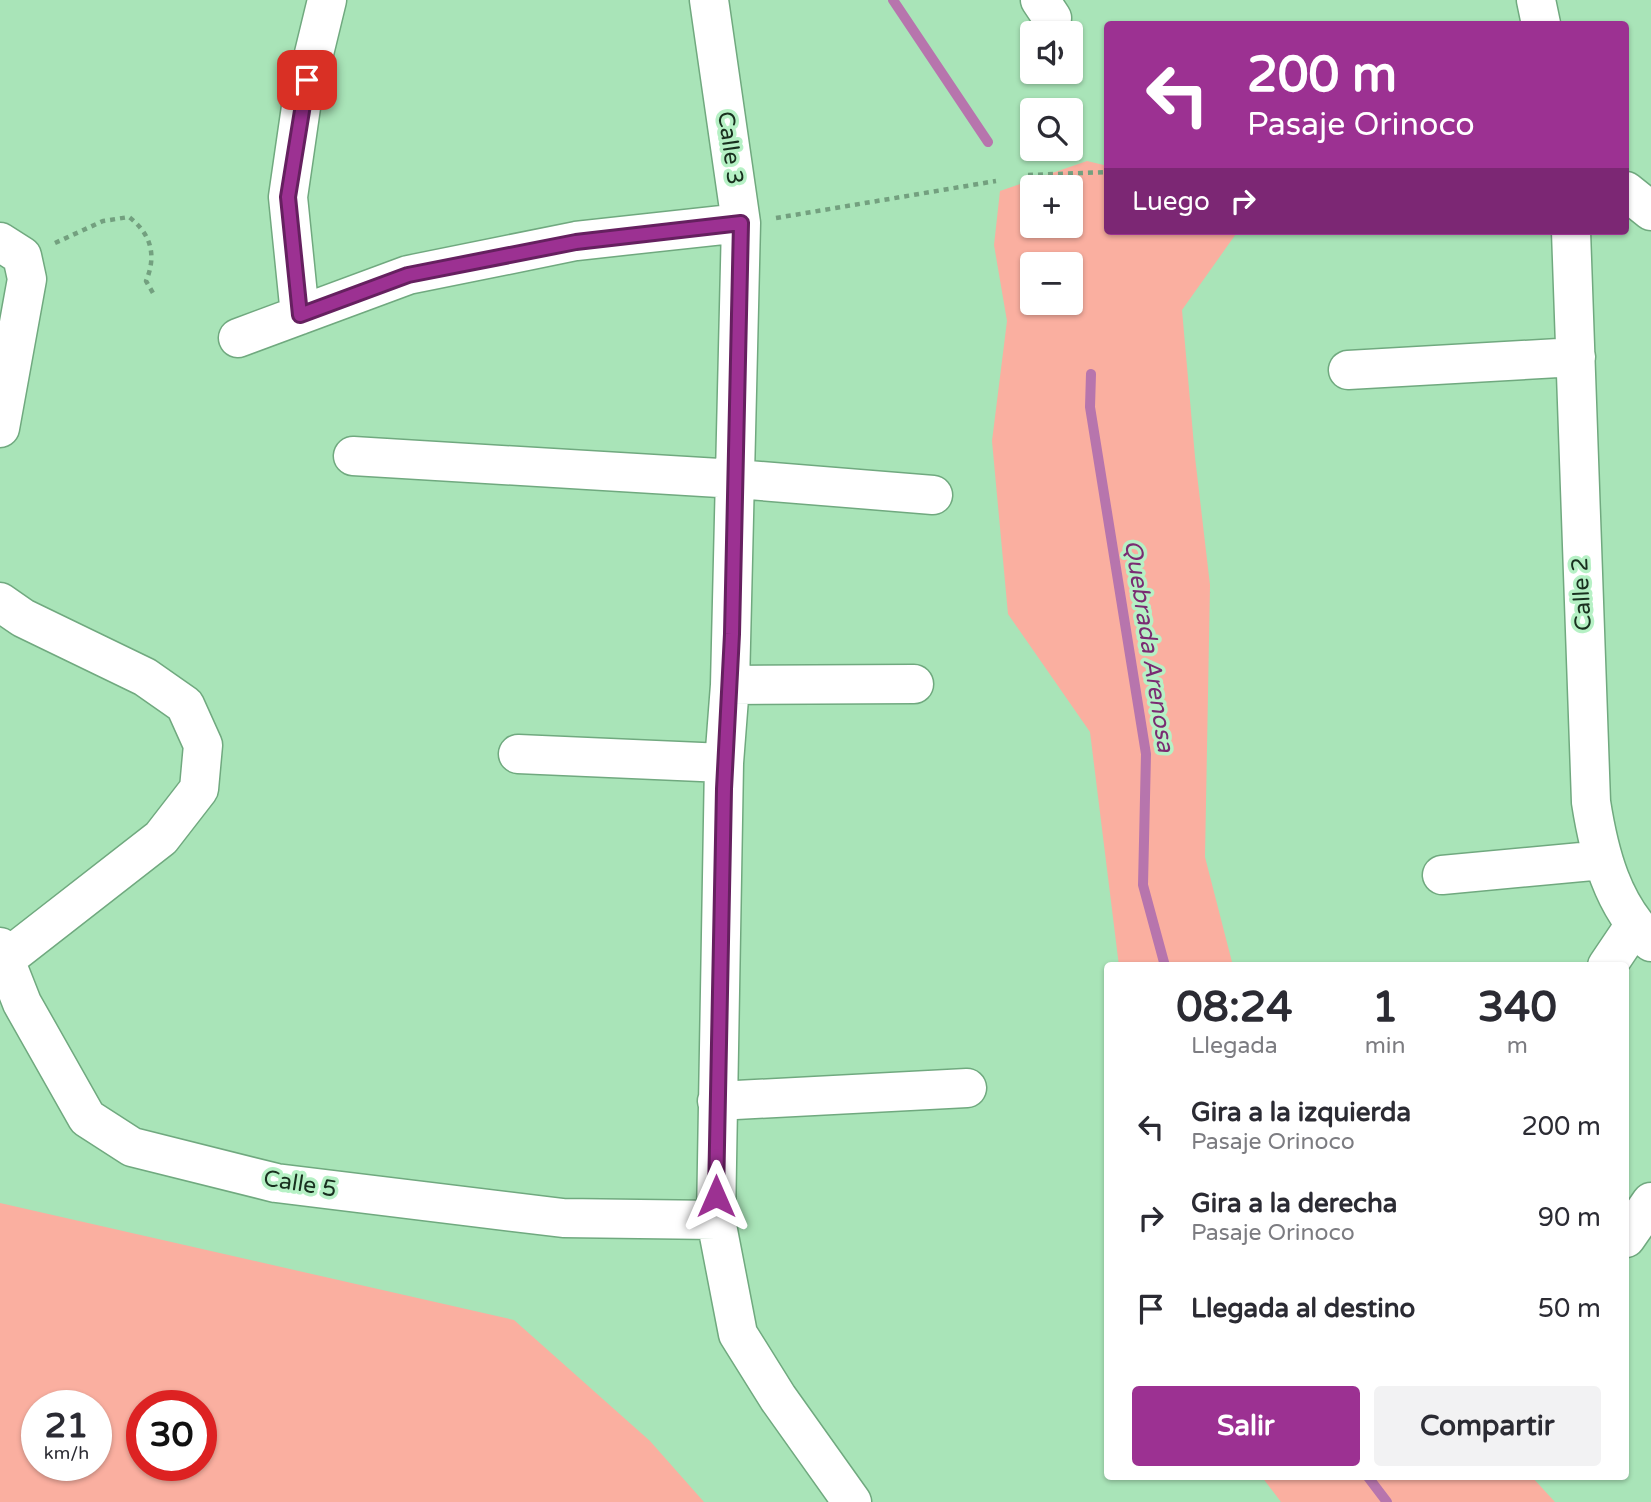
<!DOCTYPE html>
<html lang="es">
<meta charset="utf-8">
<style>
:root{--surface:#fff;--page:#f2f2f3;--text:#2b2b33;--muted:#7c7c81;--accent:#9c3192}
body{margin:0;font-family:"Varela Round",sans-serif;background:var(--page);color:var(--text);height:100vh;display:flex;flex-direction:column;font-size:26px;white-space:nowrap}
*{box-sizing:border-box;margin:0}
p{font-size:23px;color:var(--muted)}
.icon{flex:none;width:38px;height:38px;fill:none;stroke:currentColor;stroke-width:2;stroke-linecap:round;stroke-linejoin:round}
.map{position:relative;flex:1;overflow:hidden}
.details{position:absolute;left:1104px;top:962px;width:525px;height:518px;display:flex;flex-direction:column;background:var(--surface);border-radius:7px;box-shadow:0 2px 5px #0004}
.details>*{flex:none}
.top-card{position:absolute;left:1104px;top:21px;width:525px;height:214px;border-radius:7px;box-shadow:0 2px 5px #0004;background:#9c3192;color:#fff;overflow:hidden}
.fabs{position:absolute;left:1020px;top:21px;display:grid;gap:14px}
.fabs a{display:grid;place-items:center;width:63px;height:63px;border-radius:7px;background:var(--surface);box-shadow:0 2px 5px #0004;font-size:35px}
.speed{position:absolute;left:21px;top:1390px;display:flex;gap:14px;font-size:35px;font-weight:700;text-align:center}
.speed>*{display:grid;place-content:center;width:91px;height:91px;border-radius:50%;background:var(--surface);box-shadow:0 2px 5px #0004;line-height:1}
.speed small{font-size:18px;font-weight:400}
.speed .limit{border:10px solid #d22;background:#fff;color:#111}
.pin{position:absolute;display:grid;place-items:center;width:60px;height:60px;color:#fff;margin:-30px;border-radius:14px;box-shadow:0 4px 10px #0006}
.me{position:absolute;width:77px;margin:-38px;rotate:0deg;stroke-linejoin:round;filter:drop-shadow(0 0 5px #0008)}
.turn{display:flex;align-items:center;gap:24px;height:147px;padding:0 28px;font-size:32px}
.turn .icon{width:91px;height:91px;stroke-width:2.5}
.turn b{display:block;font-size:49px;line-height:60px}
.then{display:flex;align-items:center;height:66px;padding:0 28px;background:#0003;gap:14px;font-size:26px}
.eta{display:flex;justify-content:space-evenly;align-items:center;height:119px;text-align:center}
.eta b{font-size:42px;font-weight:700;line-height:49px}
.button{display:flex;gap:14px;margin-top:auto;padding:14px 28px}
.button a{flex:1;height:80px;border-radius:7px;background:var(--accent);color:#fff;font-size:28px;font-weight:700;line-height:80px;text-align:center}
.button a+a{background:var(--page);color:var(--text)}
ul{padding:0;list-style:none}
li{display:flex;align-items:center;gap:21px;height:91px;padding:0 28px}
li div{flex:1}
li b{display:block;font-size:26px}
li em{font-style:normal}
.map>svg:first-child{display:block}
</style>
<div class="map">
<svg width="1651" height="1502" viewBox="0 0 1651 1502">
<rect width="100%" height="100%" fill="#a9e4b8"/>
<!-- green -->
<path fill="#faafa0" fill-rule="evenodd" d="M 1087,161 L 1108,166 L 1108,231 L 1238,231 L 1182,310 L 1195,457 L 1210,585 L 1205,857 L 1233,966 L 1119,966 L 1090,732 L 1008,614 L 992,441 L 1007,321 L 994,245 L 1000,191 ZM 1032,187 L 1071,187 L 1071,226 L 1032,226 ZM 1032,264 L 1071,264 L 1071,303 L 1032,303 Z
M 0,1203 L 514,1320 L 650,1441 L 704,1502 L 0,1502 ZM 37,1405 L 96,1405 L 96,1465 L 37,1465 ZM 142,1405 L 201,1405 L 201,1465 L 142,1465 Z
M 1262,1477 L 1532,1477 L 1555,1502 L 1281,1502 Z"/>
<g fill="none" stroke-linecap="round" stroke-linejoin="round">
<!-- stream -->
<path stroke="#b775ad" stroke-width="10" d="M 893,0 L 988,142
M 1091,374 L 1090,407 L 1146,754 L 1143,885 L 1165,966
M 1368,1477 L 1387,1502"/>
<defs>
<path id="street" d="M 709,0 L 741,223 L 730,685 L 724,763 L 716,1220 L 738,1334 L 778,1398 L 852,1502
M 1040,0 L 1052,18
M 1536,0 L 1541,24
M 1626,191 L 1651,211
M 1571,231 L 1591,802 C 1599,853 1612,905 1651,942
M 0,242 L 22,256 L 27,279 L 0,428
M 300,315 L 288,197 L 301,107 L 327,0
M 238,338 L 408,275 L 576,241 L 741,223
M 1348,370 L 1576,357
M 353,456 L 736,479 L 933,495
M 0,602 L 23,618 L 145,677 L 185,705 L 203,745 L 199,789 L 161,838 L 7,958
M 730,685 L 914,684
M 518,754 L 724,763
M 1442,875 L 1603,860
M 0,947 L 22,1003 L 87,1118 L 132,1147 L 276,1183 L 563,1218 L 716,1220
M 1607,966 L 1634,926
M 717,1101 L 967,1088
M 1626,1238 L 1651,1202"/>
</defs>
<!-- street casing -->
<use href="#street" stroke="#70a97f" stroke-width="41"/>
<!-- path -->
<path stroke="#73a07f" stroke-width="4.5" stroke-dasharray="5 5" stroke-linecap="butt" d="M 1028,175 L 1108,172
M 776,218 L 996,181
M 55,243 L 103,221 L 129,217 C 151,234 157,255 146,281 L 153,293"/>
<!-- street -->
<use href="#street" stroke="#fff" stroke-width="38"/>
</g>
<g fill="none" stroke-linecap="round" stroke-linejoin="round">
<defs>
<path id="route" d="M 307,80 L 288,197 L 300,315 L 408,275 L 576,242 L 741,223 L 732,634 L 724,789 L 716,1196"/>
</defs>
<!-- route casing -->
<use href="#route" stroke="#65205f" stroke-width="18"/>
<!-- route -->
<use href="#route" stroke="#9c3192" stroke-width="12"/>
</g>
<g text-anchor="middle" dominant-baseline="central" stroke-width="7" stroke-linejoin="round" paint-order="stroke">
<!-- street labels -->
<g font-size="23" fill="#19301f" stroke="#b6f1c5">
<text transform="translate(730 148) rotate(82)">Calle 3</text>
<text transform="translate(1582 594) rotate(-93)">Calle 2</text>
<text transform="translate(300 1184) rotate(9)">Calle 5</text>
</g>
<!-- water labels -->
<g font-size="24" font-style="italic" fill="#7a2b72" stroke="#b6f1c5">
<text transform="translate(1149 646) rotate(81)">Quebrada Arenosa</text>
</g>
</g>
</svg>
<div class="fabs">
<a><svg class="icon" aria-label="sound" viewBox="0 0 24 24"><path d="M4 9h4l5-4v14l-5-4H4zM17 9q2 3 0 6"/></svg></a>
<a><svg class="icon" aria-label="search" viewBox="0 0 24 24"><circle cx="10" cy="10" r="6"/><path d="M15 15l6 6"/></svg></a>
<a>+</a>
<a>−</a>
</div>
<div class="speed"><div>21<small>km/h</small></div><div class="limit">30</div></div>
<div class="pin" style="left:307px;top:80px;background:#d93025"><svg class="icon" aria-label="arrive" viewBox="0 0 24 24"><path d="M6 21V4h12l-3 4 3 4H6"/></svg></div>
<svg class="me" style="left:716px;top:1196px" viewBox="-20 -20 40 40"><path d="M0-17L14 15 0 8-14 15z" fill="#9c3192" stroke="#fff" stroke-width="4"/></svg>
<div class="top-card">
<div class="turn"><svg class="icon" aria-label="left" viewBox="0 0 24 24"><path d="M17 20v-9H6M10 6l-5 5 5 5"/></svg><div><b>200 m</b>Pasaje Orinoco</div></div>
<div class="then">Luego<svg class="icon" aria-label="right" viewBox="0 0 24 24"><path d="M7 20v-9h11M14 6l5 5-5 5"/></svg></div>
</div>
<section class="details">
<div class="eta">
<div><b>08:24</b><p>Llegada</p></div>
<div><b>1</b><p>min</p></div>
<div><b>340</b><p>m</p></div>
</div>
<ul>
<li><svg class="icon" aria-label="left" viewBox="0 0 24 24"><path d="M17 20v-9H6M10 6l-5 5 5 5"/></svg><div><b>Gira a la izquierda</b><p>Pasaje Orinoco</p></div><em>200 m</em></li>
<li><svg class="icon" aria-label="right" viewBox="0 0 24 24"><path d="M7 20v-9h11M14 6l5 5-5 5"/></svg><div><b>Gira a la derecha</b><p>Pasaje Orinoco</p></div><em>90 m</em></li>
<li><svg class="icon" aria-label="arrive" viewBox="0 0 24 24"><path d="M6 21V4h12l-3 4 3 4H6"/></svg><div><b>Llegada al destino</b></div><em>50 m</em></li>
</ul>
<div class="button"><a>Salir</a><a>Compartir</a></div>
</section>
</div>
